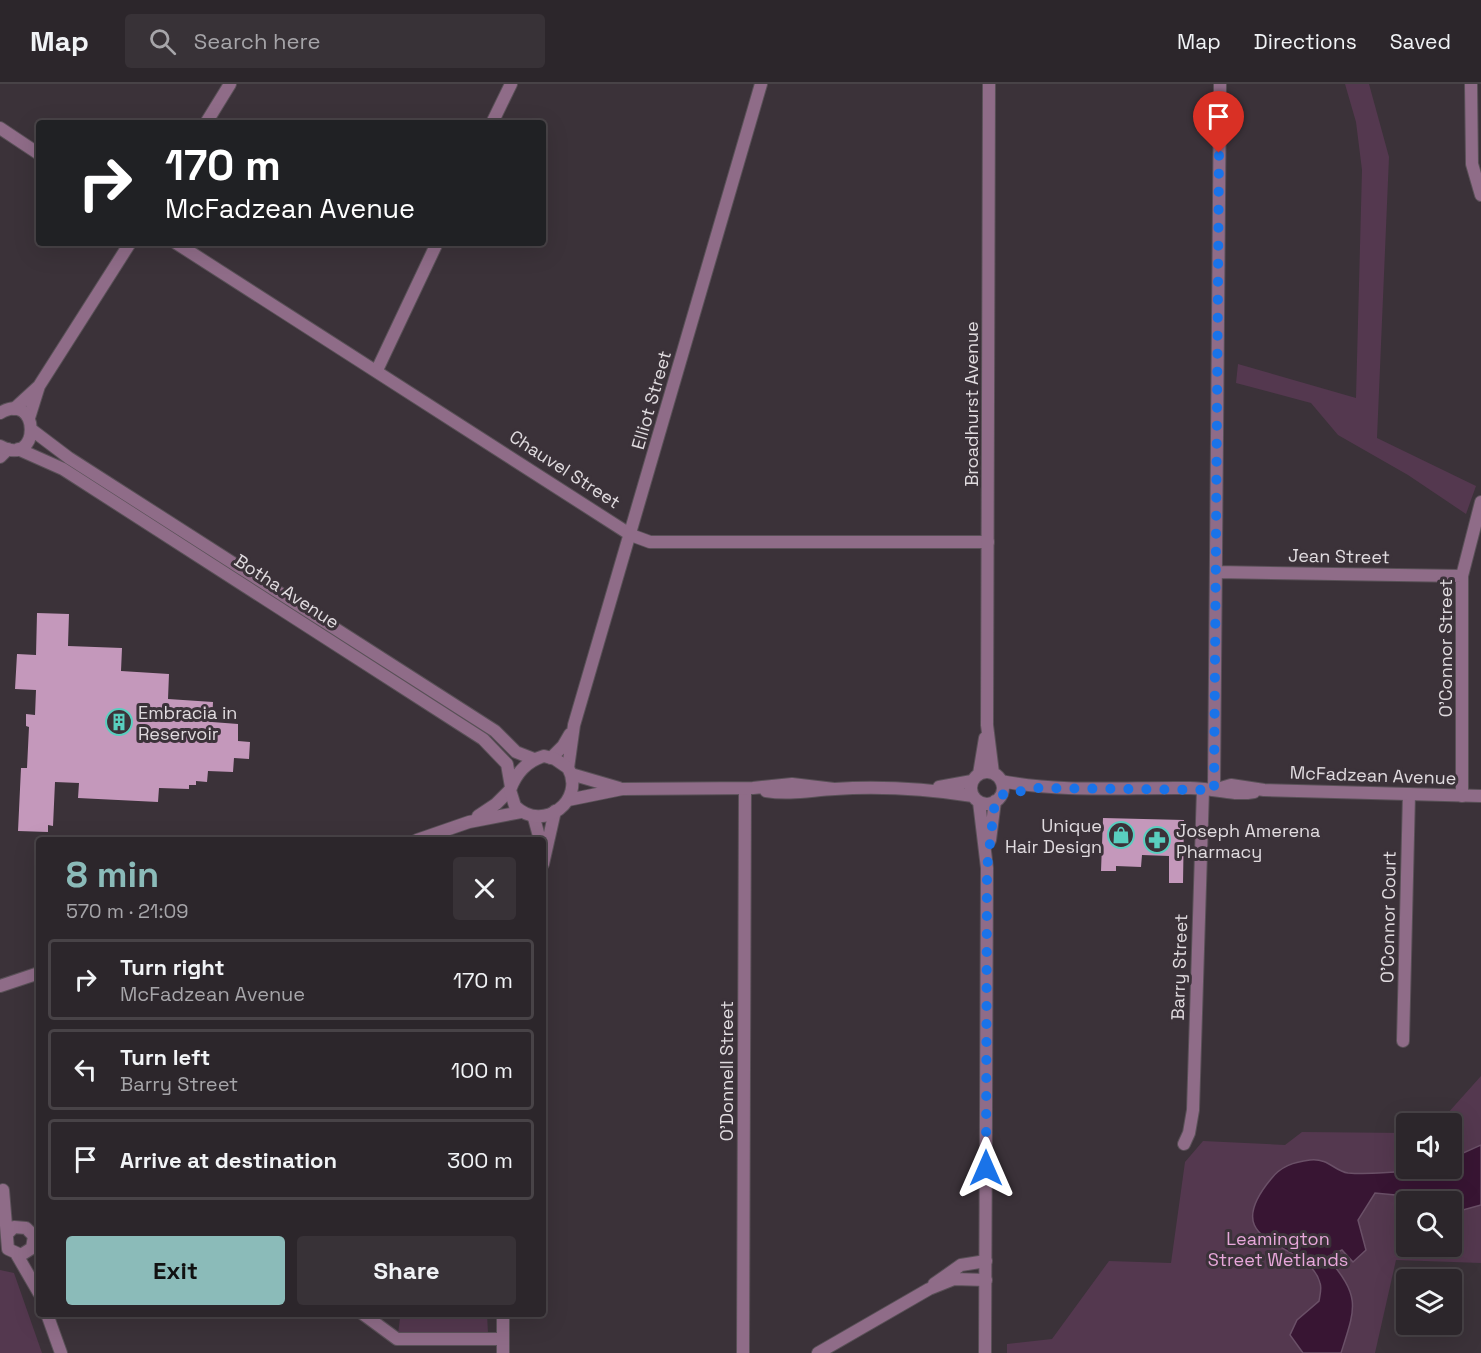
<!DOCTYPE html>
<meta charset="utf-8">
<style>
:root{--surface:#2c262b;--page:#383237;--text:#f1f3f6;--muted:#a6a5a9;--line:#484347;--accent:#8bbbb9}
body{margin:0;font-family:"Space Grotesk",sans-serif;background:var(--page);color:var(--text);height:100vh;display:flex;flex-direction:column;font-size:22px;white-space:nowrap}
*{box-sizing:border-box;margin:0}
p{font-size:20px;color:var(--muted)}
.icon{flex:none;width:33px;height:33px;fill:none;stroke:currentColor;stroke-width:2;stroke-linecap:round;stroke-linejoin:round}
.map{position:relative;flex:1;overflow:hidden}
.details{position:absolute;left:36px;top:753px;width:510px;height:480px;display:flex;flex-direction:column;background:var(--surface);border-radius:6px;box-shadow:0 6px 24px #0002,0 0 0 2px var(--line)}
.details>*{flex:none}
.banner{position:absolute;left:36px;top:36px;width:510px;height:126px;border-radius:6px;box-shadow:0 6px 24px #0002,0 0 0 2px var(--line);background:#202124;color:#fff;overflow:hidden}
.buttons{position:absolute;left:1396px;top:1029px;display:grid;gap:12px}
.buttons a{display:grid;place-items:center;width:66px;height:66px;border-radius:6px;background:var(--surface);box-shadow:0 6px 24px #0002,0 0 0 2px var(--line);font-size:30px}
.pin{position:absolute;display:grid;place-items:center;width:51px;height:51px;color:#fff;margin:-62px -26px;border-radius:50% 50% 50% 0;rotate:-45deg;box-shadow:0 0 6px #0007}
.pin .icon{rotate:45deg}
.me{position:absolute;width:66px;margin:-33px;rotate:0deg;stroke-linejoin:round;filter:drop-shadow(0 0 4px #0008)}
.turn{display:flex;align-items:center;gap:21px;height:126px;padding:0 30px;font-size:27px}
.turn .icon{width:78px;height:78px;stroke-width:2.5}
.turn b{display:block;font-size:42px;line-height:51px}
.round{display:grid;place-items:center;flex:none;width:63px;height:63px;border-radius:6px;background:var(--page)}
.summary{display:flex;align-items:center;justify-content:space-between;height:102px;padding:0 30px}
h1{font-size:36px;font-weight:700;line-height:45px;color:var(--accent)}
.primary-button{display:flex;gap:12px;margin-top:auto;padding:12px 30px}
.primary-button a{flex:1;height:69px;border-radius:6px;background:var(--accent);color:#111;font-size:24px;font-weight:700;line-height:69px;text-align:center}
.primary-button a+a{background:var(--page);color:var(--text)}
ul{padding:0;list-style:none}
li{display:flex;align-items:center;gap:18px;height:81px;margin:0 12px 9px;padding:0 18px;border:3px solid var(--line);border-radius:6px}
li div{flex:1}
li b{display:block;font-size:22px}
li em{font-style:normal}
header{display:flex;align-items:center;gap:36px;box-sizing:border-box;height:84px;padding:0 30px;background:var(--surface);border-bottom:2px solid var(--line)}
header strong{font-size:28px}
nav{display:flex;gap:33px;margin-inline-start:auto;font-size:21px}
.search{width:420px;height:54px;background:var(--page);display:flex;align-items:center;gap:15px;box-sizing:border-box;padding:0 21px;border-radius:6px;color:var(--muted);font-size:22px}
.map>svg:first-child{display:block}
</style>
<header>
<strong>Map</strong>
<div class="search"><svg class="icon" aria-label="search" viewBox="0 0 24 24"><circle cx="10" cy="10" r="6"/><path d="M15 15l6 6"/></svg>Search here</div>
<nav><a>Map</a><a>Directions</a><a>Saved</a></nav>
</header>
<div class="map">
<svg width="1481" height="1269" viewBox="0 0 1481 1269">
<rect width="100%" height="100%" fill="#3b3239"/>
<!-- green -->
<path fill="#54384f" fill-rule="evenodd" d="M 1345,0 L 1369,0 L 1389,73 L 1377,354 L 1476,402 L 1466,430 L 1408,391 L 1338,351 L 1311,319 L 1236,299 L 1238,280 L 1356,314 L 1362,86 L 1356,38 Z
M 1481,992 L 1481,1179 L 1396,1176 L 1375,1269 L 1007,1269 L 1007,1260 L 1052,1255 L 1109,1177 L 1171,1179 L 1185,1078 L 1203,1057 L 1285,1061 L 1302,1048 L 1407,1049 L 1407,1084 L 1452,1084 L 1452,1040 L 1439,1039 ZM 1407,1118 L 1452,1118 L 1452,1162 L 1407,1162 Z
M 0,1186 L 14,1189 L 42,1269 L 0,1269 Z
M 396,1230 L 487,1230 L 488,1249 L 398,1250 L 400,1234 Z"/>
<!-- water -->
<path fill="#381533" stroke="#6a5067" stroke-width="1.5" d="M 1481,1061 L 1481,1121 L 1452,1129 L 1452,1118 L 1418,1117 L 1406,1112 L 1375,1109 L 1358,1136 L 1366,1166 L 1353,1178 L 1342,1166 L 1327,1173 C 1361,1213 1356,1222 1341,1269 L 1303,1269 L 1290,1251 L 1297,1236 L 1319,1217 C 1320,1211 1322,1204 1320,1199 C 1309,1155 1213,1165 1271,1095 C 1281,1082 1294,1078 1310,1076 C 1329,1074 1334,1087 1348,1089 C 1383,1092 1417,1084 1452,1084 L 1452,1074 Z"/>
<!-- building -->
<path fill="#c498bb" d="M 37,529 L 69,530 L 68,562 L 122,564 L 121,587 L 169,590 L 168,615 L 213,618 L 212,638 L 238,640 L 238,657 L 250,658 L 249,675 L 234,674 L 233,688 L 208,687 L 207,698 L 196,697 L 196,701 L 189,701 L 189,705 L 159,704 L 158,718 L 78,714 L 79,699 L 55,698 L 53,742 L 48,741 L 48,748 L 18,747 L 21,684 L 27,684 L 29,643 L 26,642 L 26,630 L 35,631 L 36,606 L 15,605 L 17,570 L 36,571 Z
M 1103,734 L 1184,736 L 1183,799 L 1169,799 L 1169,772 L 1142,771 L 1141,783 L 1116,782 L 1116,787 L 1101,787 Z"/>
<g fill="none" stroke-linecap="round" stroke-linejoin="round">
<defs>
<path id="minor" d="M 1471,0 L 1472,80 L 1481,111
M 206,39 L 230,0
M 492,39 L 511,0
M 0,44 L 39,70
M 176,159 L 631,451 L 650,458 L 988,458
M 377,286 L 437,159
M 14,325 L 38,303
M 29,334 L 39,302 L 130,159
M 0,373 L 8,365
M 1216,488 L 1462,492
M 551,674 L 563,662 L 570,650
M 568,684 L 574,641 L 761,0
M 1214,706 L 1220,0
M 1462,712 L 1462,492 L 1481,418
M 478,732 L 496,720 L 510,706
M 534,734 L 540,756
M 417,756 L 469,738 L 521,728
M 543,780 L 555,727
M 0,902 L 39,889
M 1403,957 L 1409,710
M 1184,1060 L 1189,1049 L 1193,1026 L 1203,705
M 3,1106 L 8,1165 L 21,1171 L 32,1164 L 34,1152 L 26,1144 L 14,1143 L 7,1150
M 17,1171 L 39,1209
M 934,1200 L 961,1181 L 986,1177
M 47,1230 L 61,1269
M 363,1230 L 397,1255 L 503,1255
M 503,1269 L 503,1230
M 743,1269 L 745,705
M 818,1269 L 929,1205 L 954,1195 L 986,1196"/>
<path id="tertiary" d="M 989,0 L 987,641 L 993,689
M 0,329 C 40,305 42,385 0,362
M 32,346 L 69,374 L 495,647 L 516,668 L 534,675
M 18,365 L 63,385 L 483,655 L 507,680 L 511,703
M 544,672 L 555,675 L 568,684 C 586,715 544,750 515,722 L 510,706 C 516,689 527,677 544,672 Z
M971 704a16 16 0 1 1 32 0a16 16 0 1 1-32 0Z
M 571,690 L 619,704
M 979,690 L 985,654
M 1001,697 C 1063,709 1127,703 1190,704 C 1213,704 1232,712 1254,708
M 939,703 L 972,697
M 1214,706 L 1231,701 L 1264,706 L 1481,712
M 766,707 C 790,711 812,706 835,705 C 881,702 927,705 973,712
M 568,716 L 622,705 L 753,704 L 792,700 L 834,705
M 979,718 L 987,784 L 985,1269
M 990,756 L 995,717"/>
</defs>
<!-- minor casing -->
<use href="#minor" stroke="#595057" stroke-width="14"/>
<!-- tertiary casing -->
<use href="#tertiary" stroke="#595057" stroke-width="14"/>
<!-- minor -->
<use href="#minor" stroke="#8f6c88" stroke-width="12"/>
<!-- tertiary -->
<use href="#tertiary" stroke="#8f6c88" stroke-width="12"/>
</g>
<g fill="none" stroke-linecap="round" stroke-linejoin="round">
<!-- route -->
<path stroke="#1a73e8" stroke-width="10" stroke-dasharray="0 18" d="M 986,1084 L 987,784 L 995,717 L 1001,711 L 1038,704 L 1214,706 L 1219,69"/>
</g>
<!-- icons -->
<defs>
<symbol id="building-ring" viewBox="-11 -11 22 22"><circle r="9.5" fill="#3b3239" stroke="#59cebf" stroke-width="1.5"/><path d="M-4-6H4V6H1V3H-1V6H-4ZM-2.5-4.3h1.7v1.8h-1.7ZM.8-4.3h1.7v1.8H.8ZM-2.5-1h1.7V.8h-1.7ZM.8-1h1.7V.8H.8Z" fill="#59cebf"/></symbol>
<symbol id="shop-ring" viewBox="-11 -11 22 22"><circle r="9.5" fill="#3b3239" stroke="#59cebf" stroke-width="1.5"/><path d="M-5-2.5h2.3a2.7 3.5 0 0 1 5.4 0H5L5.5 6h-11ZM-1.5-2.5h3a1.5 2.3 0 0 0-3 0Z" fill="#59cebf"/></symbol>
<symbol id="pharmacy-ring" viewBox="-11 -11 22 22"><circle r="9.5" fill="#3b3239" stroke="#59cebf" stroke-width="1.5"/><path d="M-2-6h4v4h4v4h-4v4h-4v-4h-4v-4h4Z" fill="#59cebf"/></symbol>
</defs>
<g fill-rule="evenodd">
<use href="#building-ring" x="104" y="623" width="30" height="30"/>
<use href="#shop-ring" x="1106" y="736" width="30" height="30"/>
<use href="#pharmacy-ring" x="1142" y="741" width="30" height="30"/>
</g>
<g text-anchor="middle" dominant-baseline="central" stroke-width="6" stroke-linejoin="round" paint-order="stroke">
<!-- street labels -->
<g font-size="18" fill="#e0dbdf" stroke="#3b3239">
<text transform="translate(651 316) rotate(-74)">Elliot Street</text>
<text transform="translate(971 320) rotate(-90)">Broadhurst Avenue</text>
<text transform="translate(565 385) rotate(33)">Chauvel Street</text>
<text transform="translate(1339 472) rotate(1)">Jean Street</text>
<text transform="translate(287 507) rotate(33)">Botha Avenue</text>
<text transform="translate(1445 564) rotate(-90)">O'Connor Street</text>
<text transform="translate(1373 691) rotate(2)">McFadzean Avenue</text>
<text transform="translate(1388 833) rotate(-89)">O'Connor Court</text>
<text transform="translate(1179 883) rotate(-88)">Barry Street</text>
<text transform="translate(726 987) rotate(-90)">O'Donnell Street</text>
</g>
<!-- poi labels -->
<g font-size="18" fill="#e0dbdf" stroke="#3b3239" text-anchor="start">
<text x="138" y="628">Embracia in<tspan x="138" dy="21">Reservoir</tspan></text>
<text x="1102" y="741" text-anchor="end">Unique<tspan x="1102" dy="21">Hair Design</tspan></text>
<text x="1176" y="746">Joseph Amerena<tspan x="1176" dy="21">Pharmacy</tspan></text>
</g>
<!-- park labels -->
<g font-size="18" fill="#e7a7da" stroke="#3b3239">
<text x="1278" y="1154">Leamington<tspan x="1278" dy="21">Street Wetlands</tspan></text>
</g>
</g>
</svg>
<div class="buttons">
<a><svg class="icon" aria-label="sound" viewBox="0 0 24 24"><path d="M4 9h4l5-4v14l-5-4H4zM17 9q2 3 0 6"/></svg></a>
<a><svg class="icon" aria-label="search" viewBox="0 0 24 24"><circle cx="10" cy="10" r="6"/><path d="M15 15l6 6"/></svg></a>
<a><svg class="icon" aria-label="layers" viewBox="0 0 24 24"><path d="M12 4l9 5-9 5-9-5zM3 14l9 5 9-5"/></svg></a>
</div>
<div class="pin" style="left:1219px;top:69px;background:#d93025"><svg class="icon" aria-label="arrive" viewBox="0 0 24 24"><path d="M6 21V4h12l-3 4 3 4H6"/></svg></div>
<svg class="me" style="left:986px;top:1084px" viewBox="-20 -20 40 40"><path d="M0-17L14 15 0 8-14 15z" fill="#1a73e8" stroke="#fff" stroke-width="4"/></svg>
<div class="banner">
<div class="turn"><svg class="icon" aria-label="right" viewBox="0 0 24 24"><path d="M7 20v-9h11M14 6l5 5-5 5"/></svg><div><b>170 m</b>McFadzean Avenue</div></div>
</div>
<section class="details">
<div class="summary"><div><h1>8 min</h1><p>570 m · 21:09</p></div><a class="round"><svg class="icon" aria-label="close" viewBox="0 0 24 24"><path d="M6 6l12 12M18 6L6 18"/></svg></a></div>
<ul>
<li><svg class="icon" aria-label="right" viewBox="0 0 24 24"><path d="M7 20v-9h11M14 6l5 5-5 5"/></svg><div><b>Turn right</b><p>McFadzean Avenue</p></div><em>170 m</em></li>
<li><svg class="icon" aria-label="left" viewBox="0 0 24 24"><path d="M17 20v-9H6M10 6l-5 5 5 5"/></svg><div><b>Turn left</b><p>Barry Street</p></div><em>100 m</em></li>
<li><svg class="icon" aria-label="arrive" viewBox="0 0 24 24"><path d="M6 21V4h12l-3 4 3 4H6"/></svg><div><b>Arrive at destination</b></div><em>300 m</em></li>
</ul>
<div class="primary-button"><a>Exit</a><a>Share</a></div>
</section>
</div>
